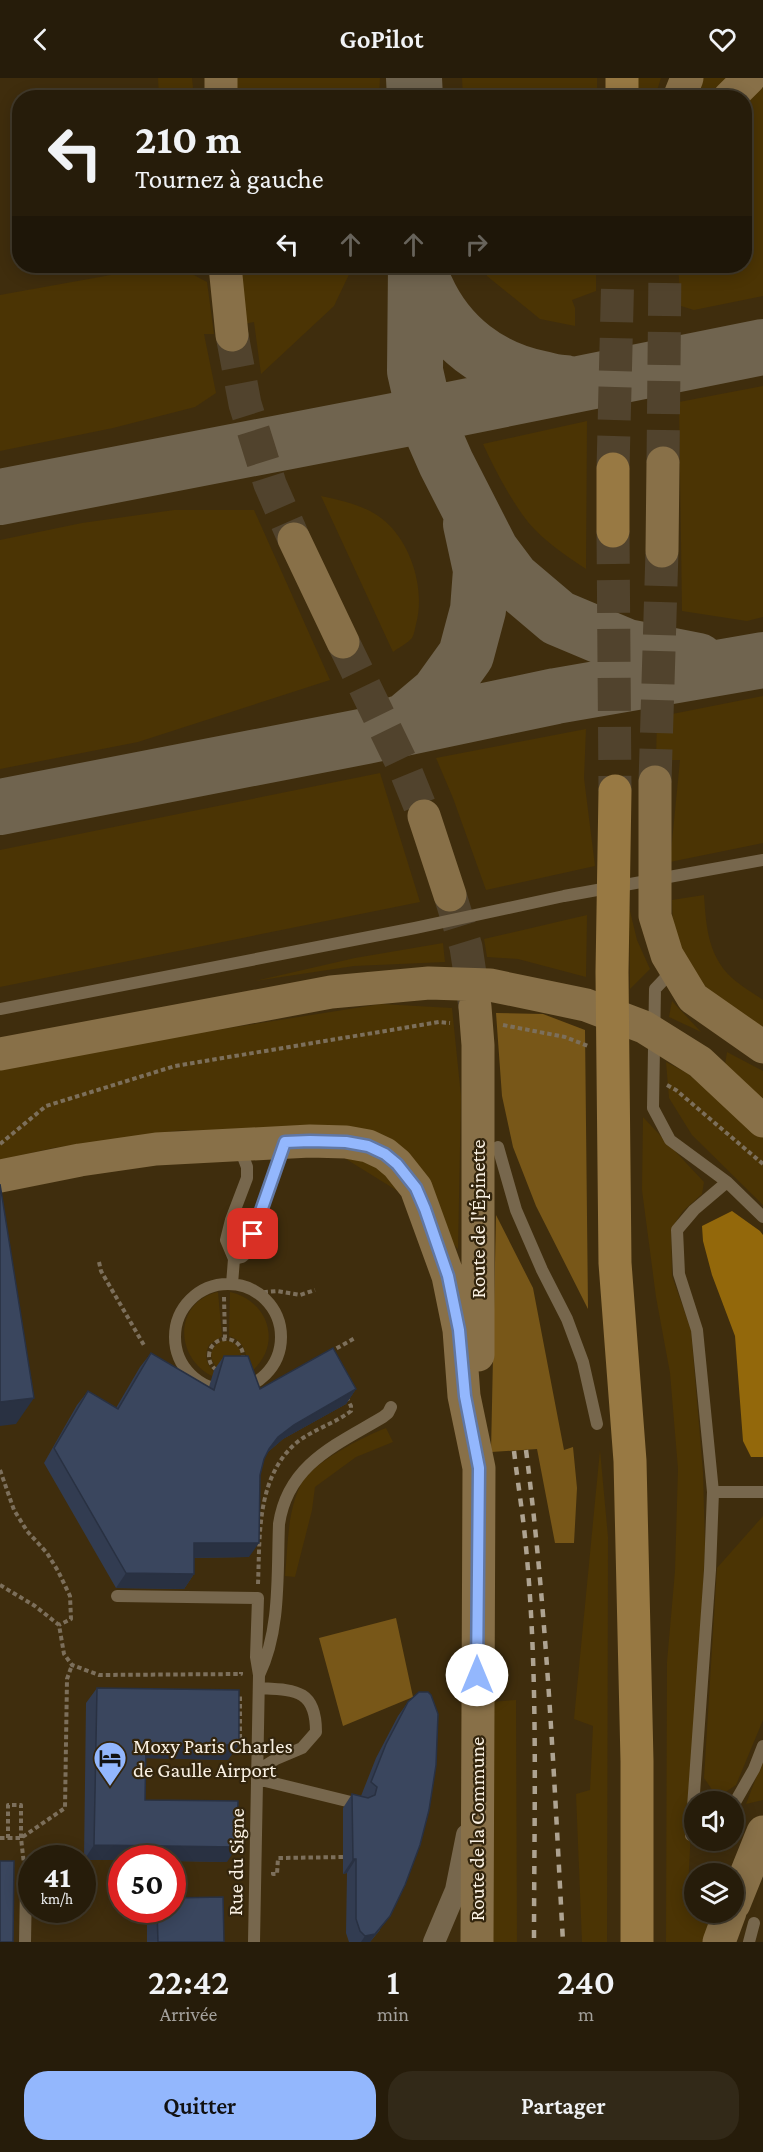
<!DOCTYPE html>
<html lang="fr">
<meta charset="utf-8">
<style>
:root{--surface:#261c0a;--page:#322918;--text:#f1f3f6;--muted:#a4a19c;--line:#423a2b;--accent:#93b7fd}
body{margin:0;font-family:"Crimson Pro",serif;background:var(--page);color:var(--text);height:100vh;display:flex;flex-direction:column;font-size:22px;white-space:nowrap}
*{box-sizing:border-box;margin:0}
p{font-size:20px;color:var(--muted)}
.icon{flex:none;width:33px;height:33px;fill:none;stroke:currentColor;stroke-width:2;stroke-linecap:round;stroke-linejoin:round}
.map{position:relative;height:1864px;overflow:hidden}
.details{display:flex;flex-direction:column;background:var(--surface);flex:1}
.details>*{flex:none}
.guide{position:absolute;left:12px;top:12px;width:740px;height:183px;border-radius:24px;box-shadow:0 3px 15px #0003,0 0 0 2px var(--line);background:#261c0a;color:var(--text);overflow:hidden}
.buttons{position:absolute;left:684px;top:1713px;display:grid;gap:12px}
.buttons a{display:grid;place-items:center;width:60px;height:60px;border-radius:50%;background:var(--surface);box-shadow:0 3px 15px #0003,0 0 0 2px var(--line);font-size:30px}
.speed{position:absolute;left:18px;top:1767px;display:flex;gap:12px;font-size:30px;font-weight:700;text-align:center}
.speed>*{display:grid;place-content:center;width:78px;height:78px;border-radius:50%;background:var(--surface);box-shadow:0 3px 15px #0003,0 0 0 2px var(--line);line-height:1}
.speed small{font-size:15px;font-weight:400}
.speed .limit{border:9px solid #d22;background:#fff;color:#111}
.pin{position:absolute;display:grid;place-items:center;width:51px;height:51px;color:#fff;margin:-26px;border-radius:12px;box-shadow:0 3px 9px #0006}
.me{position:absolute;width:66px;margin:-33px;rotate:0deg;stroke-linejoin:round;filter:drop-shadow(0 0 4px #0008)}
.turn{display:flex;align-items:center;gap:21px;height:126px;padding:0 24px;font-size:27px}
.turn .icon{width:78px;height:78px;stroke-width:2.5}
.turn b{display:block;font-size:42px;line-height:51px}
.lanes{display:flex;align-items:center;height:57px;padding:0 24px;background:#0003;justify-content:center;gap:30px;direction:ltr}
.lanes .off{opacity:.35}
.eta{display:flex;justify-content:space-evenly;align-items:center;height:102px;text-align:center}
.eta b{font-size:36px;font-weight:600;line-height:42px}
.button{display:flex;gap:12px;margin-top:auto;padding:12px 24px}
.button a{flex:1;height:69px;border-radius:24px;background:var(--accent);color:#111;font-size:24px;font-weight:600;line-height:69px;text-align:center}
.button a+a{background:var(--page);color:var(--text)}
header{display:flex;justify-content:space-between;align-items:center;height:78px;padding:0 24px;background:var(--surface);font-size:27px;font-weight:600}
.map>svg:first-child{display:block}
</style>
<header><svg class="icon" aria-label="back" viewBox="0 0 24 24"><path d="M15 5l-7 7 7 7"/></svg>GoPilot<svg class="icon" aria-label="heart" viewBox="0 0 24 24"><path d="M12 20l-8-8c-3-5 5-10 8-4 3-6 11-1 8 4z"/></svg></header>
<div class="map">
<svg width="763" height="1864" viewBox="0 0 763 1864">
<rect width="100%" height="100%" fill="#33250d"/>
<!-- built -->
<path fill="#3f2d0d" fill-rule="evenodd" d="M 0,0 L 763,0 L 763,1864 L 0,1864 ZM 20,20 L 744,20 L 744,188 L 20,188 ZM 694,1724 L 734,1724 L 734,1762 L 694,1762 ZM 32,1780 L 82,1780 L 82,1832 L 32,1832 ZM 122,1780 L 172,1780 L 172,1832 L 122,1832 ZM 694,1796 L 734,1796 L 734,1834 L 694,1834 Z"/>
<!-- green -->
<path fill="#4b3404" d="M 158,0 L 192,0 L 194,19 L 159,19 Z
M 233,0 L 380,0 L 379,19 L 233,19 Z
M 462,0 L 597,0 L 597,19 L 463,19 Z
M 636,0 L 661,0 L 655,19 L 635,20 Z
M 695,0 L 731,0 L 712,19 L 687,20 Z
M 763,1 L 763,218 L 694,232 L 681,228 L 678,188 L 744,188 L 744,19 Z
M 121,188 L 191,188 L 190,195 L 207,204 L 214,256 L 204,256 L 216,315 L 195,329 L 113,350 L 0,373 L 0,217 L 122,195 Z
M 235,188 L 353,188 L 334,228 L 261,296 L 254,244 L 244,246 L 244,213 L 235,192 Z
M 484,188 L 596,188 L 596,213 L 572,222 L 575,230 L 575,248 L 540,241 L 487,198 Z
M 763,308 L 763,539 L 747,543 L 682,533 L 679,324 Z
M 587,343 L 586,491 C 565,477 544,463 528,444 C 510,421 495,392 483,366 Z
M 321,418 C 344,423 372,429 389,447 C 413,471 425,514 416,546 C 415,550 414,557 412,560 C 408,565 398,570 393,574 Z
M 174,432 L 254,432 L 330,602 L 138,664 L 0,691 L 0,462 L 82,445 Z
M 763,618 L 763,765 L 670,784 L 680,682 L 656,682 L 657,639 Z
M 586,651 L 584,700 L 595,788 L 486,812 L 453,720 L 436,680 Z
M 380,695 L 420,824 L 0,909 L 0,772 Z
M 704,817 C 706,848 708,878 732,900 C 741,908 753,915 763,922 L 763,957 L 703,916 L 673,859 L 672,822 Z
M 629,829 L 637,862 L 650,891 L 630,911 Z
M 587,837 L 586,899 L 518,881 L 487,879 L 484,861 Z
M 443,865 L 445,884 L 354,888 L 255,903 L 355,880 Z
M 672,923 L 701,954 L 669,939 Z
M 381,926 L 452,930 L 461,1018 L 458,1171 L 409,1120 L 333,1073 L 264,1055 L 182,1052 L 53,1070 L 0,1082 L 0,991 L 172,959 Z
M 727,974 L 763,993 L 763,1023 L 725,986 Z
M 666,984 L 687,995 L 763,1058 L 763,1127 L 692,1057 L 669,1020 Z
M 643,1039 L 704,1104 L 702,1116 L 683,1133 L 671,1151 L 672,1198 L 691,1252 L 703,1394 L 705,1468 L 688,1811 L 680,1811 L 694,1813 L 694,1834 L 715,1835 L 705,1864 L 666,1864 L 667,1584 L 675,1493 L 678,1391 L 670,1295 L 656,1219 L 642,1112 Z
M 218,1214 L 222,1258 L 209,1267 C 204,1277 206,1286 214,1294 L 212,1298 C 174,1279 174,1224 218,1214 Z
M 230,1214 C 269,1223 283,1267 251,1294 C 245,1278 247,1264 229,1258 Z
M 221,1263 C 234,1261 242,1269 241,1282 L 219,1291 C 208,1282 209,1270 221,1263 Z
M 386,1350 L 393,1364 L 356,1379 L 315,1409 L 312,1432 L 295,1499 L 285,1498 C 288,1468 287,1434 301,1406 C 313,1384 363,1359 386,1350 Z
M 600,1372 L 608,1459 L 607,1864 L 582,1864 L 576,1716 L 590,1712 L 593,1648 L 574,1641 Z
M 763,1438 L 763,1642 L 736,1707 L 727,1713 L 713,1713 L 704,1700 L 717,1490 Z
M 516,1622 L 517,1864 L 488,1864 L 489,1624 Z
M 763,1682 L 763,1722 L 746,1726 Z"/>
<!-- forest -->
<path fill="#785718" d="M 496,935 L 543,936 L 585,952 L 588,1231 L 536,1128 L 513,1069 L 502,1018 Z
M 496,1137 L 533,1210 L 564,1372 L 573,1369 L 577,1410 L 574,1465 L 555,1465 L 537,1371 L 491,1374 Z
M 396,1540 L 413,1619 L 343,1648 L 319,1560 Z"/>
<!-- water -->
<path fill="#93680b" d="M 732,1133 L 760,1153 L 763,1157 L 763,1379 L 751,1379 L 743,1363 L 735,1258 L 712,1197 L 703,1163 L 702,1148 Z"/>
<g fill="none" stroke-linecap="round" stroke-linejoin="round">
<!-- taxiway -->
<path stroke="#70644f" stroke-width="56" d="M 414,0 L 415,20
M 416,188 L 415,293 L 425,337 L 446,385 L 491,473 L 512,501 L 558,540 L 627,569 L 698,583
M 421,188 C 422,195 422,204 426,210 C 448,259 490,291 542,301 C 549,303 557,305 565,305
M 0,419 L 425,337 L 763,269
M 391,648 L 406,643 L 438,616 L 466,577 L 478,532 L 481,492 L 471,446
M 0,729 L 366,658 L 556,618 L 763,582"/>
<!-- secondary-tunnel -->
<path stroke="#51432d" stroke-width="33" stroke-dasharray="33 16" stroke-linecap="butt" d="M 232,257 L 245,326 L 270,406 L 294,461
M 663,385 L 665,188
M 343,564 L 406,694 L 424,738
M 655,704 L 662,473
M 450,817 L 466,869 L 475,929"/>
<!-- primary-tunnel -->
<path stroke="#51432d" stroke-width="33" stroke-dasharray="33 16" stroke-linecap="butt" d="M 613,391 L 618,188
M 613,453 L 615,713"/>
<!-- path -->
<path stroke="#7c6f5b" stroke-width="4" stroke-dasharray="4.5 3" stroke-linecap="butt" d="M 503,947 L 565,959 L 588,968
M 667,1007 L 676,1012 L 763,1086
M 0,1066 L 46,1028 L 175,988 L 439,944 L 450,945
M 99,1184 L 101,1193 L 145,1269
M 256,1215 L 277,1213 L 300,1217 L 315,1212
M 224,1219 L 225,1260
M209 1278a17 17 0 1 1 34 0a17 17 0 1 1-34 0Z
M 330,1274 L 355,1260
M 0,1392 L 14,1432 L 27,1453 L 47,1475 L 58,1493 L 70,1518 L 71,1541 L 59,1547
M 258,1506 C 260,1459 256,1401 295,1366 C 311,1352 334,1346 351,1333 L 351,1328 L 346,1319
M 0,1507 L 35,1528 L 59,1547 L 64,1576 L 72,1587 L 99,1597 L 241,1596 L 241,1594
M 240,1668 L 240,1616
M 0,1760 L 8,1760 L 8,1727 L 21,1727 L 21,1760 L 25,1795
M 8,1760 L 21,1760 L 65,1730 L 67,1601 L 72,1587
M 273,1794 L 273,1796 L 277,1796 L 278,1780 L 346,1779"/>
<!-- lane -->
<path stroke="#77674d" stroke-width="12" d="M 674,891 L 655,911 L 653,1030 L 670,1062 L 727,1104 L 763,1139
M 0,931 L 415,850 L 564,818 L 763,782
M 498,1069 L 516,1132 L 542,1192 L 567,1241 L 583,1284 L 597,1346
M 234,1181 L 242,1179 L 248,1174 L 258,1139 L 284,1068
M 232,1206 L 234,1181 L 226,1162 L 231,1142 L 247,1100 L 247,1089 L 239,1068
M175 1259a53 53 0 1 1 106 0a53 53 0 1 1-106 0Z
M 713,1414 L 763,1414
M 117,1518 L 258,1520 L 256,1579 L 259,1597 L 254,1864
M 259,1597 C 281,1552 277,1495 279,1446 C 288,1386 336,1367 383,1339 L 388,1335 L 391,1329
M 257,1693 L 276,1681 L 302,1670 L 316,1654 C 316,1611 295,1612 259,1610
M 257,1701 L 359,1726
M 734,1726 L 754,1691 L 763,1668
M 694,1758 L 691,1757 L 710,1492 L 713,1414 L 697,1252 L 679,1196 L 677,1152 L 694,1132 L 727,1104
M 25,1864 L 26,1808
M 749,1864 L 754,1845"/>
<!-- street -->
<path stroke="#77674d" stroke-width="22" d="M 434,1864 L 456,1812 L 467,1757"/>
<!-- secondary -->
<path stroke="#887048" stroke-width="33" d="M 221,0 L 221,20
M 679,20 L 687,0
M 729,20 L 749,0
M 225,188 L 232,257
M 294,461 L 343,564
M 662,473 L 663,385
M 655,704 L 655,838 L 667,877 L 693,920 L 763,969
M 424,738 L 450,817
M 475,929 L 478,967 L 478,1277
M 0,976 L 331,914 L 429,905 L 490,907 L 586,927 L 644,949 L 700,984 L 763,1043
M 0,1098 L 80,1082 L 156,1071 L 310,1063 L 346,1064 L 368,1068 L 385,1076 L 397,1086 L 416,1110 L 448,1198 L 459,1252 L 464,1318 L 479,1390 L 477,1864
M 734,1826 L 763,1754
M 719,1864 L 730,1834"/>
<!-- primary -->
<path stroke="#987943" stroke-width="33" d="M 622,20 L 622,0
M 613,453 L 613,391
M 615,713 L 612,894 L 615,1185 L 630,1383 L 637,1683 L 637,1864"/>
<!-- rail -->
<path stroke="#aea391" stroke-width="4.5" stroke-dasharray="8 8" stroke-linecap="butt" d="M 526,1372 C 547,1535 554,1700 563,1864
M 514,1373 C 517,1399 521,1424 524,1450 C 539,1586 534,1727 534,1864"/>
</g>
<!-- wall -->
<path fill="#323c51" d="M 151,1275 L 209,1309 L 214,1292 L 224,1278 L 260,1311 L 356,1311 L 346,1326 L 283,1361 L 268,1374 L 264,1381 L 260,1397 L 249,1479 L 194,1480 L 194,1496 L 184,1511 L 116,1510 L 44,1385 L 77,1327 L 88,1313 L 116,1330 L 140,1289 Z
M 97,1610 L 228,1682 L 145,1680 L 145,1722 L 227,1784 L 172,1783 L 172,1780 L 122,1780 L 122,1782 L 84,1782 L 86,1625 Z
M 408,1624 L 380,1852 L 370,1864 L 349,1864 L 346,1855 L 347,1795 L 343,1796 L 343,1730 L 352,1716 L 361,1718 L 376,1680 L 398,1638 Z
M 149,1832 L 157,1832 L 224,1864 L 147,1864 L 147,1835 Z"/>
<!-- shaded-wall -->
<path fill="#293142" d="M 356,1311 L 346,1326 L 283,1361 L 268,1374 L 258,1386 L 278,1359 L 294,1347 Z
M 34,1320 L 16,1346 L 0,1348 L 0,1324 Z
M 194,1465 L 259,1465 L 249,1479 L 184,1480 Z
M 126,1495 L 194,1496 L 184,1511 L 116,1510 Z
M 146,1665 L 239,1667 L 228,1682 L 135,1680 Z
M 94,1767 L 237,1769 L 227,1784 L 172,1783 L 172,1780 L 122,1780 L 122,1782 L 84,1782 Z
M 353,1781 L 356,1781 L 347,1795 L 343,1796 Z
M 390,1838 L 370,1864 L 361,1864 L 365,1858 Z"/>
<!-- building -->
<path fill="#3a465e" stroke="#293142" stroke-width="1.5" d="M 0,1106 L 34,1320 L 0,1324 Z
M 333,1270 L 356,1311 L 294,1347 L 278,1359 L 269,1371 L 264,1381 L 260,1397 L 259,1465 L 194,1465 L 194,1496 L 126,1495 L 54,1370 L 88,1313 L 118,1331 L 151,1275 L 214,1312 L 224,1278 L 248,1278 L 260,1311 Z
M 97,1610 L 239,1612 L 239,1667 L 146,1665 L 145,1722 L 238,1723 L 237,1769 L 94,1767 Z
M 419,1614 L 428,1614 L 431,1617 L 438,1636 L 436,1687 L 429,1732 L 420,1767 L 405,1807 L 390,1838 L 375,1856 L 365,1858 L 360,1853 L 356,1841 L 356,1781 L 353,1781 L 352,1716 L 368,1720 L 375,1717 L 377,1709 L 371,1704 L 386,1666 L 408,1624 Z
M 0,1783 L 14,1783 L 13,1864 L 0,1864 Z
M 223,1819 L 224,1864 L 158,1864 L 157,1832 L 172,1832 L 172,1820 Z"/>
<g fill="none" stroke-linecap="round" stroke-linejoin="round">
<defs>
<path id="route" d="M 253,1156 L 285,1064 L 310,1063 L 346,1064 L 368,1068 L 385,1076 L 397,1086 L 416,1110 L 425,1131 L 448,1198 L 459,1252 L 465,1318 L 479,1390 L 477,1597"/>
</defs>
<!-- route casing -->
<use href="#route" stroke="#6077a4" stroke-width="15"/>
<!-- route -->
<use href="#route" stroke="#93b7fd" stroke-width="10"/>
</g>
<!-- icons -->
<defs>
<symbol id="hotel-pin" viewBox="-11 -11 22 30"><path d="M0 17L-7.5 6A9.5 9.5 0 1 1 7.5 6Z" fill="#93b7fd" stroke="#33250d"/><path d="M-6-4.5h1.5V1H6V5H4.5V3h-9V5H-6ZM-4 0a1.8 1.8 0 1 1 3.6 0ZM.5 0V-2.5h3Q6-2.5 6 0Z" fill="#111"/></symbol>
</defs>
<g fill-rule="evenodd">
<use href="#hotel-pin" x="91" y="1661" width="38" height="52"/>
</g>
<g text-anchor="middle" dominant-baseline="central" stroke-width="4.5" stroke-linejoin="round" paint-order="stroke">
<!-- street labels -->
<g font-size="21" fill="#f9f0e2" stroke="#33250d">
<text transform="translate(478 1141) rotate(-90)">Route de l'Épinette</text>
<text transform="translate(477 1751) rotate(-90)">Route de la Commune</text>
<text transform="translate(236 1784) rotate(-89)">Rue du Signe</text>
</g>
<!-- poi labels -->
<g font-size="21" fill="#f9f0e2" stroke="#33250d" text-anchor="start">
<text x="133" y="1668">Moxy Paris Charles<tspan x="133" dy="24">de Gaulle Airport</tspan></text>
</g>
</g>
</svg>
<div class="buttons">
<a><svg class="icon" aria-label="sound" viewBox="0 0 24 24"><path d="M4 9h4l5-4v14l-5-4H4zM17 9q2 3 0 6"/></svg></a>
<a><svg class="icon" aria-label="layers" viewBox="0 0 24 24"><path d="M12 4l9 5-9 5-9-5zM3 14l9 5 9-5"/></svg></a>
</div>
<div class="speed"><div>41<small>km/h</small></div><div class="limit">50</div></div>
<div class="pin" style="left:253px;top:1156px;background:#d93025"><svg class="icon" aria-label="arrive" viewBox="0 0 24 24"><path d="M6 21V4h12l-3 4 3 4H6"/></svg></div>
<svg class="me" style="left:477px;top:1597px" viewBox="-20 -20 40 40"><circle r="19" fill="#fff"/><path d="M0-13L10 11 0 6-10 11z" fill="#93b7fd"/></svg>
<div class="guide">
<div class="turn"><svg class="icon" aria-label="left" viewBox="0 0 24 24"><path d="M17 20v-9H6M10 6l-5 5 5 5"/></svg><div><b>210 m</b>Tournez à gauche</div></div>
<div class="lanes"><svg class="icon" aria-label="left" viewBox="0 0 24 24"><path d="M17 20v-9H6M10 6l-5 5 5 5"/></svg><svg class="icon off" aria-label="ahead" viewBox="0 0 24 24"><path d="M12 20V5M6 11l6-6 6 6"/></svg><svg class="icon off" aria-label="ahead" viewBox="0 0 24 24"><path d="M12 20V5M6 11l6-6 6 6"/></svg><svg class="icon off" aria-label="right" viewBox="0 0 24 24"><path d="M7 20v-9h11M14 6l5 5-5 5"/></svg></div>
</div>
</div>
<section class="details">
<div class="eta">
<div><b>22:42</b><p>Arrivée</p></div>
<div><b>1</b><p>min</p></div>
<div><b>240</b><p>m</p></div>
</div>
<div class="button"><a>Quitter</a><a>Partager</a></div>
</section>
